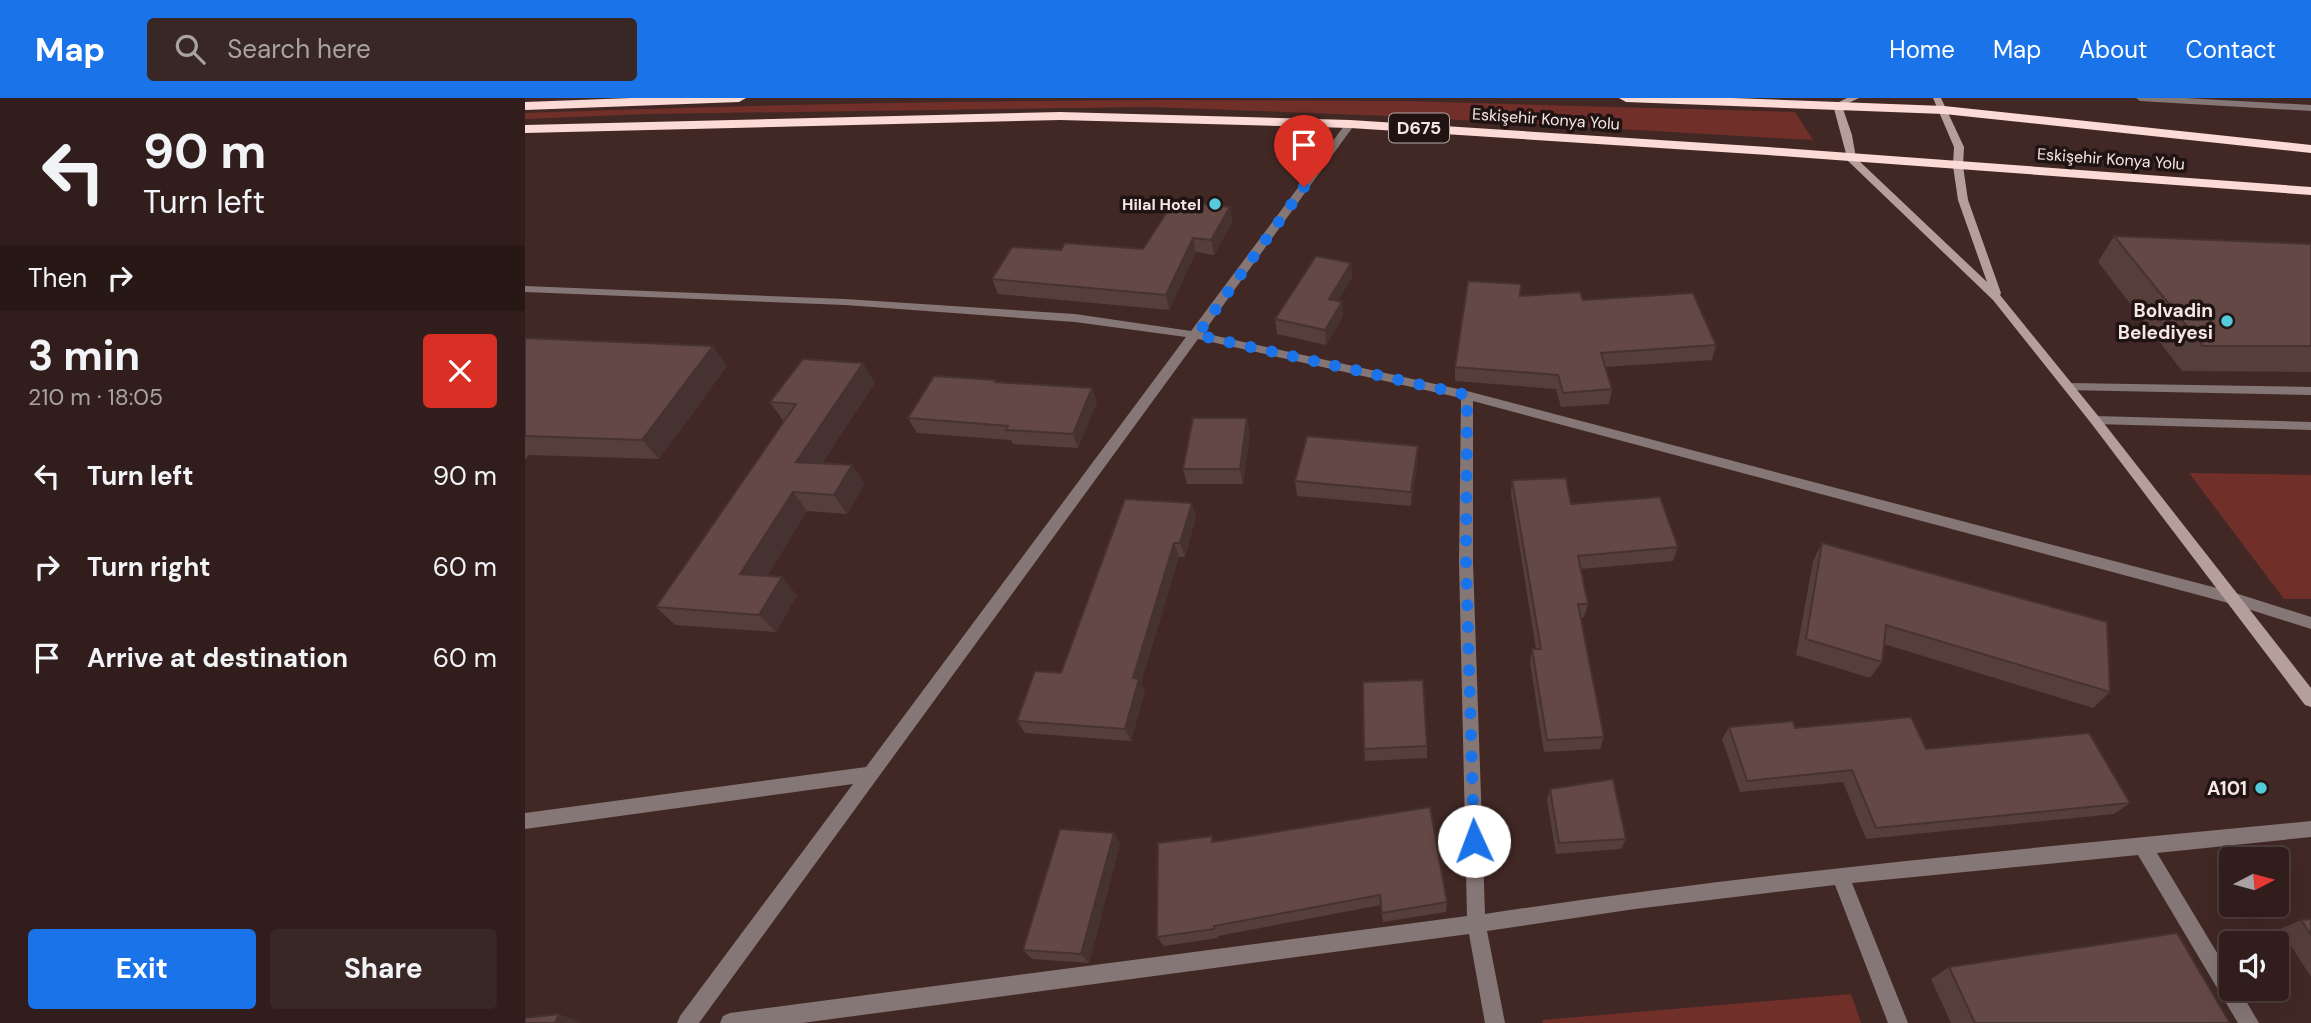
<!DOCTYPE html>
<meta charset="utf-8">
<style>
:root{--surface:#311e1c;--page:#392725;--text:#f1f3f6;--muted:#a8a2a3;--line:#4c3c3b;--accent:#1a73e8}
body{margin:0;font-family:"DM Sans",sans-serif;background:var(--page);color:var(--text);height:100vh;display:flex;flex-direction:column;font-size:26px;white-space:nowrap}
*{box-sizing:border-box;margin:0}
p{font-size:23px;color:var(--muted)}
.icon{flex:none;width:38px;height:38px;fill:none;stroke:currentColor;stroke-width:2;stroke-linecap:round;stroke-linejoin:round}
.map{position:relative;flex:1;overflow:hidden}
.drawer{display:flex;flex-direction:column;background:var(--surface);width:525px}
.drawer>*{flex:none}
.guide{background:#311e1c;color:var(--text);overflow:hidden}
.needle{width:46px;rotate:84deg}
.controls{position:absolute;left:1694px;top:749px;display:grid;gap:14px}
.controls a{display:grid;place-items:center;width:70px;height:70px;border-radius:7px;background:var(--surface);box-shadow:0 7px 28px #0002,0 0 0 2px var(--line);font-size:35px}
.pin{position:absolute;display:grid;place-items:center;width:60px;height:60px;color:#fff;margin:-72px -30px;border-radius:50% 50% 50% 0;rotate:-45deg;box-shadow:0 0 7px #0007}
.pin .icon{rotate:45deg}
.me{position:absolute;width:77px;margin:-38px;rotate:358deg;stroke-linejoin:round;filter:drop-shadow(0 0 5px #0008)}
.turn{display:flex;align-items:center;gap:24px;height:147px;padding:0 28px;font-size:32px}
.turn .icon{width:91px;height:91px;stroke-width:2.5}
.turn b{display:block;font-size:49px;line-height:60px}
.then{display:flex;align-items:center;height:66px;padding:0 28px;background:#0003;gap:14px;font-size:26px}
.round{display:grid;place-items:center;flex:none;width:74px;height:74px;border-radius:7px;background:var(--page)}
.headline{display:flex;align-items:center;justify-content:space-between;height:119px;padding:0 28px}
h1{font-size:42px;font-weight:700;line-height:52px}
.button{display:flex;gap:14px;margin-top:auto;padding:14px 28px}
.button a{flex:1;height:80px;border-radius:7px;background:var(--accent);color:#fff;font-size:28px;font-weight:700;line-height:80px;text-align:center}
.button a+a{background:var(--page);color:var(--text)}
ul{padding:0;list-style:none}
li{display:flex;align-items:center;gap:21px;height:91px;padding:0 28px}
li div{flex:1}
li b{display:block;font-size:26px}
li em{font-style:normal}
header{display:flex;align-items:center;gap:42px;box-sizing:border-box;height:98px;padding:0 35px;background:var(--accent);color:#fff}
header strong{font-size:33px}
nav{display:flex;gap:38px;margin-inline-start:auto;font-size:24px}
.search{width:490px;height:63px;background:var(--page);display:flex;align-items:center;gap:18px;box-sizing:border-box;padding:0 24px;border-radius:7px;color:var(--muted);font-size:26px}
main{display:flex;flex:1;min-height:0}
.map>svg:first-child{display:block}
</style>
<header>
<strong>Map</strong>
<div class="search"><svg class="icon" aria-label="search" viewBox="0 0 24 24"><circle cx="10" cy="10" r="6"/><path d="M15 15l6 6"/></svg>Search here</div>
<nav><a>Home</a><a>Map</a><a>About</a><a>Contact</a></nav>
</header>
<main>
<section class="drawer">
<div class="guide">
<div class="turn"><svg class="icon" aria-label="left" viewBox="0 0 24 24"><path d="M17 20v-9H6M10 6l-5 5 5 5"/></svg><div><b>90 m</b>Turn left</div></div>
<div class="then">Then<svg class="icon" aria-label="right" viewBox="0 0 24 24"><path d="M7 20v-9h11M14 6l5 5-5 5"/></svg></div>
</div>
<div class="headline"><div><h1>3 min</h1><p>210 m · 18:05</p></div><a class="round" style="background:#d93025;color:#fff"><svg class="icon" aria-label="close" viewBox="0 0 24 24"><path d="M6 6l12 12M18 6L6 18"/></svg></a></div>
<ul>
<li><svg class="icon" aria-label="left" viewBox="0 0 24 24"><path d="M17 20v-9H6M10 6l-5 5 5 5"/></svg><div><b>Turn left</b></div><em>90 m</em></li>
<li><svg class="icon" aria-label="right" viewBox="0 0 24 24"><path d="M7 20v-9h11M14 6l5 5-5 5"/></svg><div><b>Turn right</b></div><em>60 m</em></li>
<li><svg class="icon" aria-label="arrive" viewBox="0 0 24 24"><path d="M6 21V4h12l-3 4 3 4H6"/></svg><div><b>Arrive at destination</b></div><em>60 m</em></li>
</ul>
<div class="button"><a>Exit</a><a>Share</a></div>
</section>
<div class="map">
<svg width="1786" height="925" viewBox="0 0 1786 925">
<rect width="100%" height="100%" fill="#412825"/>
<!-- green -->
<path fill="#712f2a" d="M 639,2 L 879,3 L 1270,14 L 1288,42 L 865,18 L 625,9 L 122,16 L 0,21 L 0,15 C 213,7 426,3 639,2 Z
M 1664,375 L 1786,377 L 1786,501 L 1759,501 Z
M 1326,896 L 1336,925 L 1018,925 L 1017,922 Z"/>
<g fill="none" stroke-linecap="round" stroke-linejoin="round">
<!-- lane -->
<path fill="#857775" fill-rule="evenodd" d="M 1544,285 L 1786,289 L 1786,297 L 1540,292 L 1538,289 L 1540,286 Z
M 1570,318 L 1786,324 L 1786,332 L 1570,326 L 1564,322 Z"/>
<!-- street -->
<path fill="#857775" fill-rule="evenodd" d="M 1611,0 L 1660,0 L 1786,7 L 1786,13 L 1615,3 Z
M 822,24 L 830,26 L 678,235 L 942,293 L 1707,494 L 1786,519 L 1786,531 L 1707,506 L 948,303 L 948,464 L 960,816 C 1234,774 1510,750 1786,723 L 1786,739 L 1632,755 L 1706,878 L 1706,891 L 1714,891 L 1734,925 L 1713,925 L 1613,757 L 1327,785 L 1383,925 L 1363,925 L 1310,787 L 1110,811 L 962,833 L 980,925 L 960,925 L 944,836 L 277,925 L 195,925 L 198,918 L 205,915 L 942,818 L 934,464 L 936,300 L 673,241 L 174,925 L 152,925 L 155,918 L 328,686 L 0,731 L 0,715 L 341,669 L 661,239 L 550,224 L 320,207 L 0,194 L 0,188 L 320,201 L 550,216 L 666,233 Z"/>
<!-- secondary -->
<path fill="#b59f9c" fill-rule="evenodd" d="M 1322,0 L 1334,0 L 1317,8 L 1327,37 L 1331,60 L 1462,184 L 1433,102 L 1428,68 L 1429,49 L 1408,0 L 1416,0 L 1439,49 L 1438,68 L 1443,102 L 1476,195 L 1475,197 L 1574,319 L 1786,590 L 1786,609 L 1780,607 L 1566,325 L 1468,202 L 1323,63 L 1308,7 Z"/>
<!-- highway -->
<path fill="#fcdad6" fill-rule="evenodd" d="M 107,0 L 221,0 L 214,4 L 0,12 L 0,4 Z
M 1094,0 L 1207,0 L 1419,8 L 1786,47 L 1786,55 L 1419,16 L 1101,4 Z
M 535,14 L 825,22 L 1243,49 L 1786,89 L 1786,97 L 1243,57 L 825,30 L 535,22 L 0,35 L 0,27 Z"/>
</g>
<!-- wall -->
<path fill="#563e3b" d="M 705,109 L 707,124 L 689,157 L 671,154 L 644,212 L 473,196 L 467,181 L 536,152 L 618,151 Z
M 1589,138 L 1786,146 L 1786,274 L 1657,273 L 1573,164 Z
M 826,165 L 827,179 L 813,203 L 817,204 L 818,218 L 801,247 L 752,236 L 750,221 Z
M 995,198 L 1058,202 L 1191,247 L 1187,262 L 1080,269 L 1087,291 L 1084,306 L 1036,309 L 1031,291 L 930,283 L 930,269 Z
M 0,240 L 202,268 L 134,361 L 4,357 L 0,361 Z
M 471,282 L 472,284 L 572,304 L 553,350 L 488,346 L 486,342 L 392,335 L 383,320 Z
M 350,285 L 297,365 L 340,386 L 322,416 L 282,413 L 242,478 L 272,497 L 251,534 L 150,527 L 131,509 L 259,324 L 245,304 Z
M 725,335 L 718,386 L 662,386 L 658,371 Z
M 893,362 L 886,408 L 772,398 L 770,383 Z
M 987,382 L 1153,449 L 1148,463 L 1055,471 L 1063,506 L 1059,519 L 1056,520 L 1079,639 L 1075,651 L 1019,654 L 1005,564 L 1007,551 L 1011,551 L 986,396 Z
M 671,419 L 660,459 L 654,459 L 616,585 L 620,593 L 606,643 L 500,635 L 492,623 L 536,575 Z
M 1297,445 L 1585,594 L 1568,610 L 1359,546 L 1357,564 L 1345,580 L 1271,557 L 1288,463 Z
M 1204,629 L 1270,630 L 1401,651 L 1605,705 L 1589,716 L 1341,741 L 1318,684 L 1215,694 L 1197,641 Z
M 902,648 L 902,660 L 840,663 L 839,651 Z
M 1025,691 L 1101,741 L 1096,751 L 1031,756 L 1022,702 Z
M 589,735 L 595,746 L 564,865 L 507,861 L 498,852 Z
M 689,743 L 922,804 L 921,814 L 858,824 L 856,807 L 693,838 L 693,840 L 639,848 L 632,839 Z
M 1786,821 L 1786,879 L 1755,831 L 1776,822 Z
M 1424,869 L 1705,925 L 1426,925 L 1406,881 Z"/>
<!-- shaded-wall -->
<path fill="#463230" d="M 705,109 L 707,124 L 689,157 L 686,142 Z
M 668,140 L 671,154 L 644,212 L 641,197 Z
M 826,165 L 827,179 L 806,216 L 804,201 Z
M 817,204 L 818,218 L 801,247 L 800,232 Z
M 188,248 L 202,268 L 134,361 L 117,342 Z
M 338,265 L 350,285 L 285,383 L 271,364 Z
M 567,290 L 572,304 L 553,350 L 548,336 Z
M 722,320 L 725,335 L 718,386 L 715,371 Z
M 893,348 L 893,362 L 886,408 L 886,394 Z
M 327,367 L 340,386 L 322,416 L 309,397 Z
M 268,394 L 282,413 L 231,495 L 215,476 Z
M 667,405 L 671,419 L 660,459 L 655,445 Z
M 649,445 L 654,459 L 616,585 L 620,593 L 606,643 L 600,631 L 608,580 Z
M 257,479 L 272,497 L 251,534 L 234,517 Z
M 589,735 L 595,746 L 564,865 L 556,856 Z
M 34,916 L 55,924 L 54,925 L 30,925 Z"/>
<!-- building -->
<path fill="#644845" stroke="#463230" stroke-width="2" d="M 649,103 L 705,109 L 686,142 L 668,140 L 641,197 L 467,181 L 487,149 L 536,152 L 540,145 L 618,151 Z
M 1589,138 L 1786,146 L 1786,248 L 1678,248 Z
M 791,158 L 826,165 L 804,201 L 817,204 L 800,232 L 750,221 Z
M 943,183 L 996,186 L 995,198 L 1055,194 L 1058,202 L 1168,195 L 1191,247 L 1076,255 L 1087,291 L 1038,295 L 1033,277 L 930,269 Z
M 0,240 L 188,248 L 117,342 L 0,338 Z
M 278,261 L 338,265 L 271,364 L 327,367 L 309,397 L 268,394 L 215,476 L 257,479 L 234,517 L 131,509 L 271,306 L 245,304 Z
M 409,278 L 471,282 L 470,284 L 567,290 L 548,336 L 481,332 L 483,328 L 383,320 Z
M 668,320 L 722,320 L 715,371 L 658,371 Z
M 782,338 L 893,348 L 886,394 L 770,383 Z
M 1041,380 L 1046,406 L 1135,399 L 1153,449 L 1053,458 L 1063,506 L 1053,506 L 1079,639 L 1022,642 L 1007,551 L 1016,551 L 987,382 Z
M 600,401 L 667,405 L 655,445 L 649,445 L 608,580 L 614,581 L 600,631 L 492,623 L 510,573 L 536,575 Z
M 1297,445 L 1582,524 L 1585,594 L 1361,527 L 1357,564 L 1281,541 Z
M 898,582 L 902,648 L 839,651 L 838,584 Z
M 1386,619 L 1401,651 L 1564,635 L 1605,705 L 1351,730 L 1327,672 L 1222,683 L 1204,629 L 1268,623 L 1270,630 Z
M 1088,681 L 1101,741 L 1034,745 L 1025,691 Z
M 905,709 L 922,804 L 857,815 L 855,797 L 689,828 L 689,831 L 632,839 L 633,745 L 687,738 L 687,744 Z
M 535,731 L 589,735 L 556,856 L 498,852 Z
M 1786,821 L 1786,837 L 1776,822 Z
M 1652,835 L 1705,925 L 1450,925 L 1424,869 Z
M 34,916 L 30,925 L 0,925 L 0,920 Z"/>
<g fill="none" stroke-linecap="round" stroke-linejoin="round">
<!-- route -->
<path stroke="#1a73e8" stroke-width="12" stroke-dasharray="0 21.6" d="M 779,89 L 672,237 L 942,297 L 941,464 L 949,743"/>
</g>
<!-- markers -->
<g fill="#53cbda" stroke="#201413" stroke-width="2.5">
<circle cx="690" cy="106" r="7"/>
<circle cx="1702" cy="223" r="7"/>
<circle cx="1736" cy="690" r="7"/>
</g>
<g text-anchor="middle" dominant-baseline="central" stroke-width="7" stroke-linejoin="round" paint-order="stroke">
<!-- far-street labels -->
<g font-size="16" fill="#f7e6e4" stroke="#201413">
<text transform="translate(1021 21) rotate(4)">Eskişehir Konya Yolu</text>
<text transform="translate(1586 61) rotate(4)">Eskişehir Konya Yolu</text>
</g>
<!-- far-poi labels -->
<g font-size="16" font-weight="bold" fill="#f7e6e4" stroke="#201413" text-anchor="end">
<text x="676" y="106">Hilal Hotel</text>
</g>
<!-- shield labels -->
<rect fill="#201413" stroke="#b6a7a5" stroke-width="2" x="864" y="15.5" width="60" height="29" rx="5"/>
<g font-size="18" font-weight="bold" fill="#f7e6e4">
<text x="894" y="30">D675</text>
</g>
<!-- poi labels -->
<g font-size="19" font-weight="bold" fill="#f7e6e4" stroke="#201413" text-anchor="end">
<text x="1688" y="212">Bolvadin<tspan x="1688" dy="22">Belediyesi</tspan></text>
<text x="1722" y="690">A101</text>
</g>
</g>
</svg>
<div class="controls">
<a><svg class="needle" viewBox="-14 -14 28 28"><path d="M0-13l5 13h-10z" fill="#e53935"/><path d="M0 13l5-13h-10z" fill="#a8a2a3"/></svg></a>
<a><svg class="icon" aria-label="sound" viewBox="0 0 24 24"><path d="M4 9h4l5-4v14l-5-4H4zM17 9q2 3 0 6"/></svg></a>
</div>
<div class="pin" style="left:779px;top:89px;background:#d93025"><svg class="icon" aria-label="arrive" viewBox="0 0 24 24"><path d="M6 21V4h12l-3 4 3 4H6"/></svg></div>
<svg class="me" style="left:949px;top:743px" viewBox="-20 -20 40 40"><circle r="19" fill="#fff"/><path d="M0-13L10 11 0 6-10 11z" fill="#1a73e8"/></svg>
</div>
</main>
